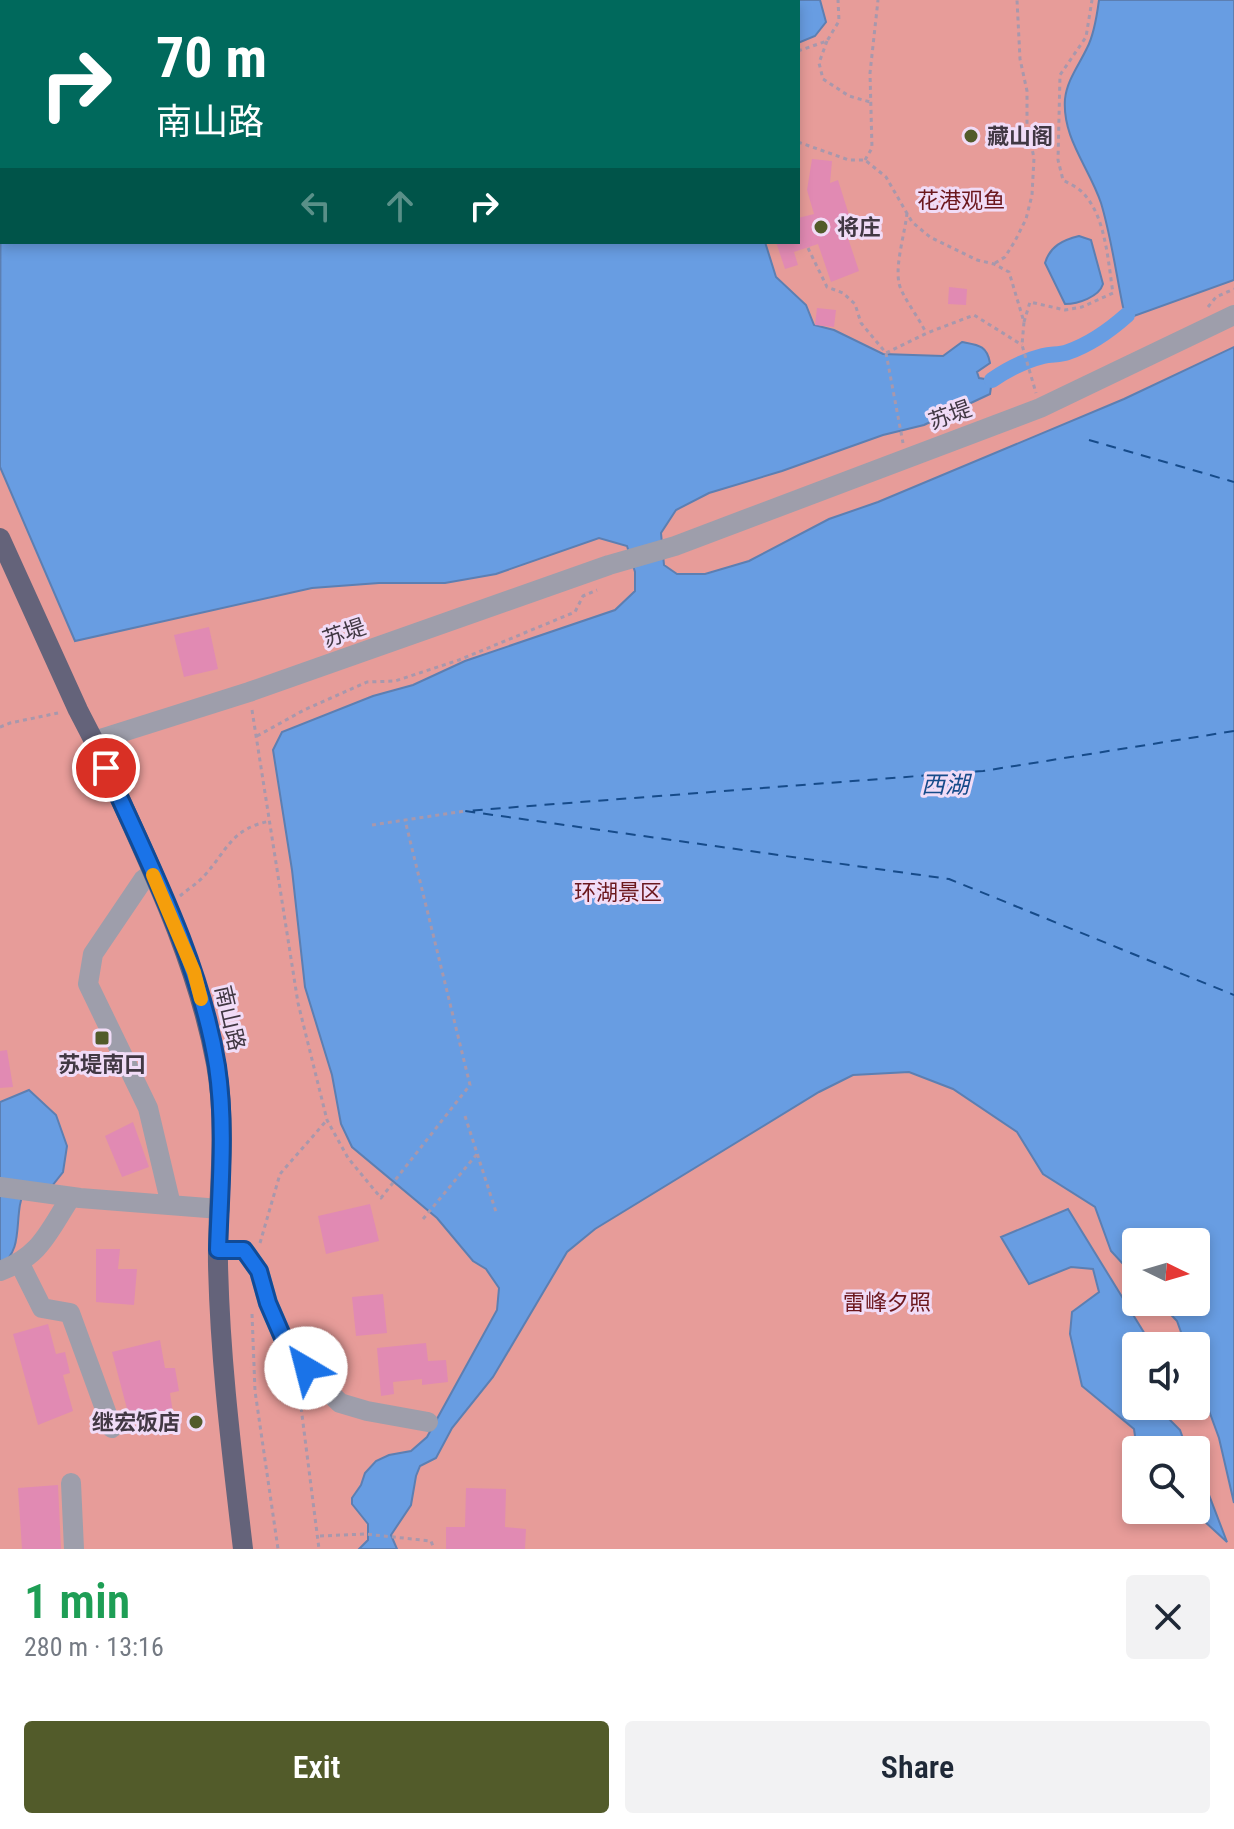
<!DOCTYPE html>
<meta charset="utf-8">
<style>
:root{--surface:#fff;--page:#f2f2f3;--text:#1f2937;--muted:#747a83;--accent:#525b2a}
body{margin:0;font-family:"Roboto Condensed","Noto Sans SC",sans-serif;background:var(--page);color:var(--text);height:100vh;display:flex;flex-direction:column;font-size:30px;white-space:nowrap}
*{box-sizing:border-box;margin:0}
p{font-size:26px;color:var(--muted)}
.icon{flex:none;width:44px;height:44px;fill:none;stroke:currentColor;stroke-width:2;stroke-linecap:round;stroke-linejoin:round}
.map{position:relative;height:1549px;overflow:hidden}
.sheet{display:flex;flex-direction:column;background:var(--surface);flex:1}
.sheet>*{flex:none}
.guide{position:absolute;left:0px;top:0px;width:800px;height:244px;box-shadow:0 4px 12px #0003;background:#00695c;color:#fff;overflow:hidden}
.needle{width:52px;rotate:95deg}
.controls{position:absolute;left:1122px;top:1228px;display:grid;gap:16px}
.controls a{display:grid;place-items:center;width:88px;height:88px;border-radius:8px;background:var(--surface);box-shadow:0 4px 12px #0003;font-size:40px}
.pin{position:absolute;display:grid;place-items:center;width:68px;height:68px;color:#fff;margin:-34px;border:4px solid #fff;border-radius:50%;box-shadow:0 2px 8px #0007}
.me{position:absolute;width:88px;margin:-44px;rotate:323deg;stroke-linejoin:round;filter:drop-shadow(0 0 6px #0008)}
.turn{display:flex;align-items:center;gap:28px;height:168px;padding:0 24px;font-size:36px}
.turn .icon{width:104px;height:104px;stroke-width:2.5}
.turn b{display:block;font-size:56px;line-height:68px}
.lanes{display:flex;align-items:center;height:76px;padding:0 24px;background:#0003;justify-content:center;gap:40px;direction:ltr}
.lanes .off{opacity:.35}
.round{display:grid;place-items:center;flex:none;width:84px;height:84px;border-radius:8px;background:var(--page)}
.headline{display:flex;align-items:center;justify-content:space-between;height:136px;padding:0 24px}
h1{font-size:48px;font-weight:600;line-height:60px;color:#1e9e55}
.primary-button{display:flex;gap:16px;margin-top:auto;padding:16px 24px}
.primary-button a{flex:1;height:92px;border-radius:8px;background:var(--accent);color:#fff;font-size:32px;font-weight:600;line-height:92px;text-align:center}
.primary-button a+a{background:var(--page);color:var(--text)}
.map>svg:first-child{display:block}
</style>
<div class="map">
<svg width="1234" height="1549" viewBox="0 0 1234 1549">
<rect width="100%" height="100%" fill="#f1dcf7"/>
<!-- green -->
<path fill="#e79c99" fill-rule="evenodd" d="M 0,0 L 1234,0 L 1234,1549 L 0,1549 ZM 2,2 L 798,2 L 798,242 L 2,242 ZM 1136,1242 L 1196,1242 L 1196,1302 L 1136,1302 ZM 1136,1346 L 1196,1346 L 1196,1406 L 1136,1406 ZM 1136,1450 L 1196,1450 L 1196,1510 L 1136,1510 Z"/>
<!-- water -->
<path fill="#689de2" stroke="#5c7fb2" stroke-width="2" d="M 1,0 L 532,2 L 2,2 L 2,242 L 765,242 L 776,277 L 806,305 L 814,325 L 834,330 L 883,354 L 943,356 L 962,342 C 978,345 987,345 990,363 L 977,372 L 979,378 L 992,380 L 990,394 L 924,425 L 883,435 L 782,471 L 709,493 L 676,510 L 661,533 L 664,565 L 677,574 L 705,574 L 749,561 L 829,519 L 878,502 L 1124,399 L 1234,347 L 1234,1503 L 1219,1438 L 1196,1375 L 1196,1346 L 1186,1346 L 1177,1321 L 1159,1302 L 1196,1302 L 1196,1242 L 1136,1242 L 1136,1278 L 1111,1251 L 1095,1207 L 1043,1174 L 1017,1132 L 953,1089 L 909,1072 L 853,1075 L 819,1092 L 595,1229 L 567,1252 L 493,1377 L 452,1428 L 436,1458 L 420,1466 L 416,1476 L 411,1505 L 391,1535 L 397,1549 L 359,1549 L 368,1540 L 368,1524 L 352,1504 L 352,1498 L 361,1485 L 365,1473 L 376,1461 L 389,1455 L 411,1451 L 427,1437 L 497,1310 L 499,1288 L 486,1269 L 473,1261 L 437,1218 L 352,1147 L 341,1124 L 332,1075 L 305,987 L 292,870 L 273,750 L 282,732 L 373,696 L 413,685 L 465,661 L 615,610 L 635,591 L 635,572 L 627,546 L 599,538 L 496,574 L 445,583 L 379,583 L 312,588 L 75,641 L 0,467 Z
M 789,0 L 820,0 L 826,22 L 815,36 L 798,43 L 798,2 L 785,2 Z
M 1099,0 L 1234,0 L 1234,280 L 1134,316 L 1127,315 L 1123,307 C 1116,273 1111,236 1101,203 C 1089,167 1062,138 1065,99 C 1067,80 1079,65 1087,48 C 1094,35 1097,15 1099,0 Z
M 1079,236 L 1091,240 L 1103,284 C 1099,297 1078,304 1065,304 L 1045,263 C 1050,246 1063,240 1079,236 Z
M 29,1090 L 56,1115 L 67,1146 L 63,1172 L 48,1191 L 25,1189 C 12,1214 26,1250 0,1265 L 0,1102 Z
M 1068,1209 L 1151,1344 L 1136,1346 L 1136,1406 L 1156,1406 L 1180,1430 L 1187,1450 L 1137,1450 L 1134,1429 L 1082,1386 L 1070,1334 L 1072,1312 L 1099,1292 L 1093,1269 L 1071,1267 L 1029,1284 L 1001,1237 Z
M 1196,1470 L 1209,1495 L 1227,1542 L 1192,1510 L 1196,1510 Z"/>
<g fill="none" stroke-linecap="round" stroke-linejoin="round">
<!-- canal -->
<path stroke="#689de2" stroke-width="16" d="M 992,380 C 1008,369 1023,361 1043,356 C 1052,354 1060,355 1068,352 C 1091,344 1109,331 1127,315"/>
<!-- ferry -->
<path stroke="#164b8a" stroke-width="2" stroke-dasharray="10 8" stroke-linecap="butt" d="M 1089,440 L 1234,482
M 1234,731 L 983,771 L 465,811 L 949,879 L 1234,995"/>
</g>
<!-- building -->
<path fill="#e18ab3" d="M 812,159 L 832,161 L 830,183 L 838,180 L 849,215 L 841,217 L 859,271 L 831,282 L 818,244 L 794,252 L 798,265 L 785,269 L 776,242 L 798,242 L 798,218 L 814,214 L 807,190 Z
M 949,287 L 967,289 L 966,305 L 948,304 Z
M 817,308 L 836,310 L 834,327 L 815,325 Z
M 209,627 L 218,669 L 184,677 L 174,635 Z
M 7,1050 L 13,1087 L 0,1088 L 0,1051 Z
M 133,1122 L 149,1167 L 122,1177 L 105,1136 Z
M 370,1204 L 379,1241 L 326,1254 L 318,1216 Z
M 96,1249 L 120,1249 L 118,1269 L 137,1269 L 134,1305 L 96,1302 Z
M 383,1294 L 387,1333 L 356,1336 L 352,1297 Z
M 48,1324 L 56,1354 L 65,1352 L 70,1373 L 63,1375 L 73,1411 L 38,1425 L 13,1334 Z
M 160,1340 L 165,1368 L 175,1368 L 179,1391 L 170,1393 L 173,1413 L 131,1424 L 112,1352 Z
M 426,1343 L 428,1361 L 446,1360 L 448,1382 L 422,1385 L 422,1379 L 393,1382 L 394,1394 L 381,1396 L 377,1348 Z
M 58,1485 L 61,1549 L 22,1549 L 18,1488 Z
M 466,1488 L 506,1489 L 505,1527 L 526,1529 L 525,1549 L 446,1549 L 446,1527 L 465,1527 Z"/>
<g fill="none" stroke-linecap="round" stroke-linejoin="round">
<!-- path -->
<path stroke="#a898ac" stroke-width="3" stroke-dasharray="4 4" stroke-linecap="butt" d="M 596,0 L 602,2
M 713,2 L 713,0
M 827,41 L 819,63 L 823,79 L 849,96 L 870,102
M 798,51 L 827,41 L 839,21 L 838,0
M 798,142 L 849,160 L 865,160 L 886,177 L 912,222 L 930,237 L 977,260 L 994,264 L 1009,272 L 1024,322 L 1022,345 L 1036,393
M 865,160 L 872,148 L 870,73 L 878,0
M 907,213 C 905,233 895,264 899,283 C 901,295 920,319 926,333
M 808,248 L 827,287 L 843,293 L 855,304 L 861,323 L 886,353 L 927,333 L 974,315 L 1022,345
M 995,263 L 1005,257 L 1015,241 L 1026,219 L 1032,195 L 1034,158 L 1027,125 L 1027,91 L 1020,59 L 1017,0
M 1208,307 L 1216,297 L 1234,289
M 1024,322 L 1030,302 L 1065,310 L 1082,307 L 1113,293 C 1108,262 1106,218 1084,194 C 1079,188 1070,184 1063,180 L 1058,160 L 1060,75 L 1086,37 L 1092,0
M 886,353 L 903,443
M 252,710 L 298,1003 L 327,1120 L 348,1158 L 381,1198 L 470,1085 L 405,820
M 0,727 L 10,723 L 58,713
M 257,736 L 304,710 L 367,682 L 395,681 L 459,660 L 575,612 L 583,596 L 597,590
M 372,825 L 465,811
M 180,896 C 188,889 198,883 205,875 C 228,849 231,829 270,821
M 465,1116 L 497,1215
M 423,1219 L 477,1154
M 260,1243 L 280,1174 L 327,1120
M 252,1314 L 255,1391 L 278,1549
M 303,1392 L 301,1407 L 319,1549
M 320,1536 L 365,1534 L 431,1541 L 434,1549"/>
<!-- minor -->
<path stroke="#9e9eab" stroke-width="20" d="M 94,741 L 249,692 L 609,565 L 675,546 L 1040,408 L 1234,315
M 152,873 L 143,880 L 93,954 L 88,984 L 148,1108 L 171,1205
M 0,1187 L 80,1198 L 220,1209
M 218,1250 L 244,1250 L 259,1271 L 268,1303 L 284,1340 L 314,1378 L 340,1403 L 367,1411 L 428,1422
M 20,1264 L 42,1308 L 70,1313 L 112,1428
M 0,1271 C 41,1256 48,1232 71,1197
M 71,1483 L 74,1549"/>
<!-- major -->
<path stroke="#64637a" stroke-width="20" d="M 0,538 L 78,710 L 94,741 C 140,846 195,950 216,1064 C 228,1130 217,1198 218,1264 C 220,1360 232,1454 243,1549"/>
</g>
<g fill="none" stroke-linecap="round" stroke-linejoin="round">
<defs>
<path id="route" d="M 106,768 C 149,864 200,961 217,1066 C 226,1127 220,1189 218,1250 L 244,1250 L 259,1271 L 268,1303 L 284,1340 L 306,1368"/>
</defs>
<!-- route casing -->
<use href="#route" stroke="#114b97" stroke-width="20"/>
<!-- route -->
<use href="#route" stroke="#1a73e8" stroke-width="14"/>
<!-- slow -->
<path stroke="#f59e0b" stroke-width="14" d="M 153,875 L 194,972 L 201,999"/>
</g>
<!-- markers -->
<g fill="#525b2a" stroke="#f1dcf7" stroke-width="3">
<circle cx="971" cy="136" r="8"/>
<circle cx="821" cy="227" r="8"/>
<rect x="94" y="1030" width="16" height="16" rx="4"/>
<circle cx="196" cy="1422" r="8"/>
</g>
<g text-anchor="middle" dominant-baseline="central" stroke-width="6" stroke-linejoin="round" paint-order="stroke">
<!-- poi labels -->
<g font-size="22" font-weight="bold" fill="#413843" stroke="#f1dcf7" text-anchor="start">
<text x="987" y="136">藏山阁</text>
<text x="837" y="227">将庄</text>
<text x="102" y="1064" text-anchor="middle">苏堤南口</text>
<text x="180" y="1422" text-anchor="end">继宏饭店</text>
</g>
<!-- park labels -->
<g font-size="22" fill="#6b171d" stroke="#f1dcf7">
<text x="961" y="200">花港观鱼</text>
<text x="618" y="892">环湖景区</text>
<text x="887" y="1302">雷峰夕照</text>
</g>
<!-- street labels -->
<g font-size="22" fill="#413843" stroke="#f1dcf7">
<text transform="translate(950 415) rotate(-20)">苏堤</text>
<text transform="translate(344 633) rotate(-19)">苏堤</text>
<text transform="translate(230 1018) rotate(77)">南山路</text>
</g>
<!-- water labels -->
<g font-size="24" font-style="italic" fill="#164b8a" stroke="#f1dcf7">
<text x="945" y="785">西湖</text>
</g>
</g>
</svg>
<div class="controls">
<a><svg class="needle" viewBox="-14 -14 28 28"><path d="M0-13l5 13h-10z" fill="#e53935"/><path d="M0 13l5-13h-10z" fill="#747a83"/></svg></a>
<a><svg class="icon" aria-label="sound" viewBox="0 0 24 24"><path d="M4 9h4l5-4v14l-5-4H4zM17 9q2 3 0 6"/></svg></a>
<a><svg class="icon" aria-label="search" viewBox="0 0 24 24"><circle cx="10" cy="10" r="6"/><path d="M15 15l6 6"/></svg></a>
</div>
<div class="pin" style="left:106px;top:768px;background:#d93025"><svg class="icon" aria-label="arrive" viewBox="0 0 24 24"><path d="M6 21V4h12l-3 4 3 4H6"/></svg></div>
<svg class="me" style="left:306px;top:1368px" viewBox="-20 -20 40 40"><circle r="19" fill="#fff"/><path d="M0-13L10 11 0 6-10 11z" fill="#1a73e8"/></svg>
<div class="guide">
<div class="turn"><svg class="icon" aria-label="right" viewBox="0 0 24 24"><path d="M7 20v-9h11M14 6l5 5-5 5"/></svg><div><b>70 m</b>南山路</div></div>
<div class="lanes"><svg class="icon off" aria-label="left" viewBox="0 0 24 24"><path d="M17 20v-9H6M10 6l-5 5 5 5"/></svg><svg class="icon off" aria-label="ahead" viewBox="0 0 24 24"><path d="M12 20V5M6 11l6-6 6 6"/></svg><svg class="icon" aria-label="right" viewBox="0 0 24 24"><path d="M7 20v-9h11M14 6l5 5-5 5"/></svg></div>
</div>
</div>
<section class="sheet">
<div class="headline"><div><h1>1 min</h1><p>280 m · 13:16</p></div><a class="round"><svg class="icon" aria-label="close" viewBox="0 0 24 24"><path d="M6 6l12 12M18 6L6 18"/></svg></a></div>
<div class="primary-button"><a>Exit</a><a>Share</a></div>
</section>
